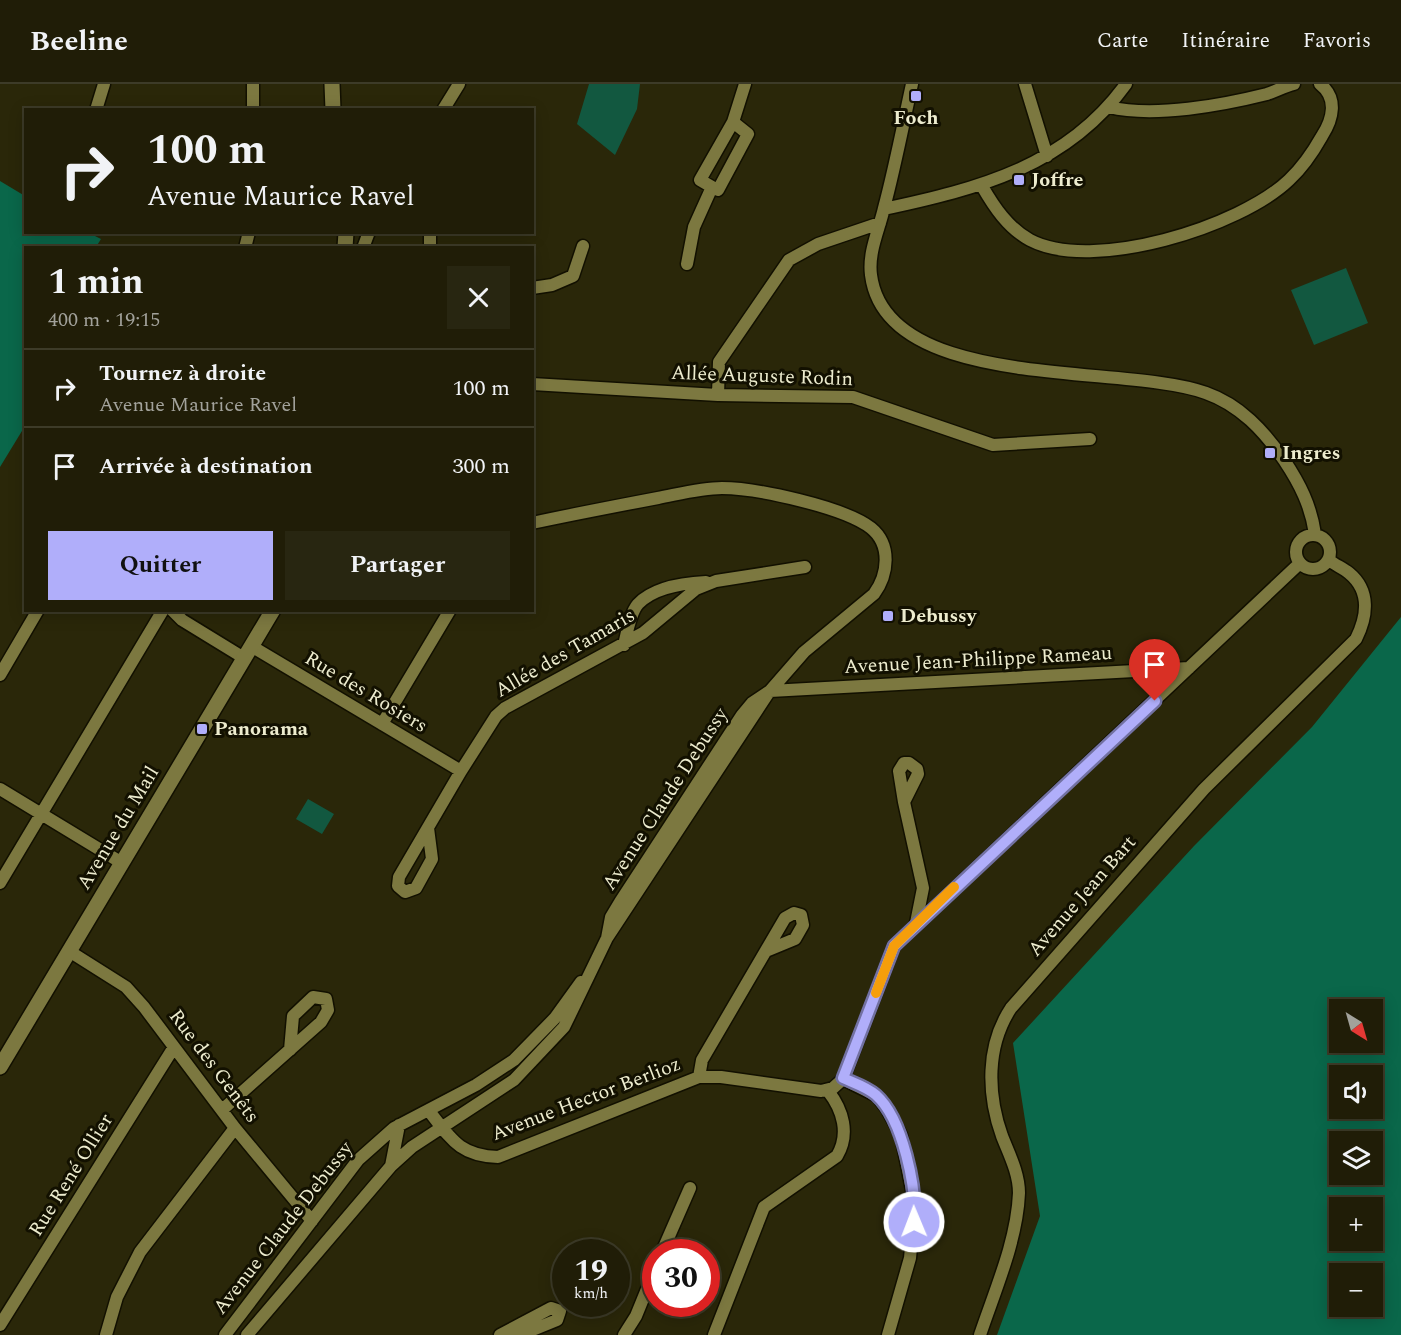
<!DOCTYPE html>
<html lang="fr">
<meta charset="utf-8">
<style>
:root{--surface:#201d07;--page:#282611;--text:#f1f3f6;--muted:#a2a29b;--line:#3d3b28;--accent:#b0aefa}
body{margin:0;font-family:Spectral,serif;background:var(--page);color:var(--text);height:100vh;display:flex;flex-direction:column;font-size:22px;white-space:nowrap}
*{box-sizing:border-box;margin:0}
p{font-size:20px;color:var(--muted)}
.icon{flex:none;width:33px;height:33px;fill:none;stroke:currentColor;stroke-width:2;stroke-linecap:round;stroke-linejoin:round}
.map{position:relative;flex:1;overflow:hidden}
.side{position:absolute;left:24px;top:162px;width:510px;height:366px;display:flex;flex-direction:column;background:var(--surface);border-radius:0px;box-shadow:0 3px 15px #0003,0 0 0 2px var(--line)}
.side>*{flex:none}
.top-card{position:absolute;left:24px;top:24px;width:510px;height:126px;border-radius:0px;box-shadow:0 3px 15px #0003,0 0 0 2px var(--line);background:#201d07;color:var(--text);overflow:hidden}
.needle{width:39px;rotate:143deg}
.buttons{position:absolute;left:1329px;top:915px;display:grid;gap:12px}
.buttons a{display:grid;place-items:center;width:54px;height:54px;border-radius:0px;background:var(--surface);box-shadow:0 3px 15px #0003,0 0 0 2px var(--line);font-size:30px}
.speed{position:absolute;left:552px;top:1155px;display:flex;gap:12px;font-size:30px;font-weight:700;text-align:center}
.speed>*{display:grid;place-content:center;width:78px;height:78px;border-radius:50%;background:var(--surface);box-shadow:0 3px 15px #0003,0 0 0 2px var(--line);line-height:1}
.speed small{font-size:15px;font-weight:400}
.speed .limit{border:9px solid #d22;background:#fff;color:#111}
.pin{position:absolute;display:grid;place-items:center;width:51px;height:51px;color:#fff;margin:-62px -26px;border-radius:50% 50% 50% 0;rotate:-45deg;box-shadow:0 0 6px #0007}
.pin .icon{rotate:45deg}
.me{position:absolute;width:66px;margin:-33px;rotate:359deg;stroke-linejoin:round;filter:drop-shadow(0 0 4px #0008)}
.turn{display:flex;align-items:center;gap:21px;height:126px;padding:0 24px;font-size:27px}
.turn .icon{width:78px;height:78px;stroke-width:2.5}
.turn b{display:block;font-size:42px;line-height:51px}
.round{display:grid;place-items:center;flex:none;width:63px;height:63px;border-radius:0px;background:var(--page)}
.summary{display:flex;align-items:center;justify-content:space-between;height:102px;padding:0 24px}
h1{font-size:36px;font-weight:700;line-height:45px}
.primary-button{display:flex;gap:12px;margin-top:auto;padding:12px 24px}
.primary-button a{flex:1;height:69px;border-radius:0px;background:var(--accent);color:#111;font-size:24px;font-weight:700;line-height:69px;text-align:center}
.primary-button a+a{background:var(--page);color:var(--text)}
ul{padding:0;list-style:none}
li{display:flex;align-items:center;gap:18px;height:78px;padding:0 24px;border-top:2px solid var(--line)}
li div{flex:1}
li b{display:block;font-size:22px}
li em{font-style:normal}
header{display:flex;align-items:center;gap:36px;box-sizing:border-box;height:84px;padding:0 30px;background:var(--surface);border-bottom:2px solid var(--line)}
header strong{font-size:28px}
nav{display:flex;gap:33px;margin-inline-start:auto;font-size:21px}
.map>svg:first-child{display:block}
</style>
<header>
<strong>Beeline</strong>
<nav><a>Carte</a><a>Itinéraire</a><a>Favoris</a></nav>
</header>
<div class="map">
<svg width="1401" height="1251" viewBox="0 0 1401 1251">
<rect width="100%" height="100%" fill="#2a2709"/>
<!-- green -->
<path fill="#125840" d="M 589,0 L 640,0 L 637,25 L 615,71 L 577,40 Z
M 1346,184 L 1368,239 L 1314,261 L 1291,206 Z
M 308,715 L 334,730 L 322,750 L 296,735 Z"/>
<!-- forest -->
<path fill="#0a674a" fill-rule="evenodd" d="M 0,97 L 25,112 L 26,148 L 89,149 L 101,155 L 96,163 L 26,164 L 25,342 L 0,383 Z
M 1401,533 L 1401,1251 L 997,1251 L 1040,1132 L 1013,959 L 1194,762 L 1312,643 ZM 1340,926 L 1372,926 L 1372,958 L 1340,958 ZM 1340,992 L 1372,992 L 1372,1024 L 1340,1024 ZM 1340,1058 L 1372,1058 L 1372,1090 L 1340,1090 ZM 1340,1124 L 1372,1124 L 1372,1156 L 1340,1156 ZM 1340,1190 L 1372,1190 L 1372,1222 L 1340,1222 Z"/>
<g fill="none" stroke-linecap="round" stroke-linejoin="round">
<defs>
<path id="street" d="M 253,0 L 253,26
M 912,0 C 903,41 895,83 884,124 C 879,146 868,168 871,191 C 886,309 1125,279 1206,309 C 1240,321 1264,347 1284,376 C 1300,400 1311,422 1315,450
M 1025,0 L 1047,72
M 1109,23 C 1154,34 1223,21 1267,10 C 1276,7 1285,2 1294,0
M 96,26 L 104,0
M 443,26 L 459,0
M 982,102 C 994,123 1008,144 1030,156 C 1092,189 1240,143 1289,96 C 1303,83 1313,68 1322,52 C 1333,35 1338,14 1320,0
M 712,103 L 718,106 L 748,50 L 733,38
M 884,125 C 978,105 1067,82 1126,0
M 430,148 L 430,164
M 245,164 L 249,148
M 363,164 L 369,148
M 687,180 L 694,143 L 712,103 L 700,96 L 733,38 L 745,0
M 532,204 L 552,201 L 573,192 L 583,162
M 532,300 L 718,311 L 853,313 L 993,361 L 1090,355
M 718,311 L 719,278 L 789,176 L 818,160 L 880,139
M 532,439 C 574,430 616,422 658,414 C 679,410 701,404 722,404 C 756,404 844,423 871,444 C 892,461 888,491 874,510 L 804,568 L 770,607 L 752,619 L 742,631 L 620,818 L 611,833 L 607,854
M1296 468a17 17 0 1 1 34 0a17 17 0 1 1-34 0Z
M 172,526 L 182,536 L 244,574
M 624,561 C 627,549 630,529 638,520 C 654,503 685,499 706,498
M 251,562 L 461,687
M 0,591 L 38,526
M 770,607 L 1189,584
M 382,640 L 450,526
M 0,705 L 122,779
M 904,718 L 899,687 L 904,679 L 909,679 L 917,685 L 918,690 L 904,718 L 923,804 L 916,839
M 428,744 L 432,775 L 416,804 L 405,808 L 398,802 L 399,793 L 461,687 L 496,632 L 505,624 L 643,549 L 696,505 L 716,497 L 805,483
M 0,799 L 163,526
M 69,867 L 126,903 L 144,923 L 235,1044 L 312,1137
M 699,993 L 702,976 L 785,834 L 794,829 L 801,831 L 803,841 L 795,855 L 766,867
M 843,995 L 877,1012 L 887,1025 L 901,1051 L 915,1121 L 910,1174 L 888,1251
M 222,1026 L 321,938 L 328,926 L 326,915 L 313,913 L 293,932 L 290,966
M 429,1027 C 451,1055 460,1072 498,1073 L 699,993 L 721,993 L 821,1007 L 833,1004 L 843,995 L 894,862 L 1300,479
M 391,1082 L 399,1041
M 662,1168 L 690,1104
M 0,1241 L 174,963
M 106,1251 L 117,1213 L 140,1168 L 235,1044
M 225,1251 L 358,1076 L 394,1044 L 476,1001 L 514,976 L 555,934 L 581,898
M 247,1251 L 391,1082 L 412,1063 L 514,996 L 564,943 L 607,854 L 769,608
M 500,1251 L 551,1224 L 560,1227 L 557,1236 L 520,1251
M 624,1251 L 636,1232 L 656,1183
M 714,1251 L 764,1123 L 837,1072 C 850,1050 843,1026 828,1007
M 980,1251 C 995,1206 1017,1157 1019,1109 C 1019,1089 1009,1070 1002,1052 C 987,1010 986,962 1011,924 L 1204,705 L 1356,555 C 1367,533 1371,507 1349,489 C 1343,484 1335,481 1329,476"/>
<path id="secondary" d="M 332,0 L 333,26
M 345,164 L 346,148
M 0,983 L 273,526"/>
</defs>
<!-- street casing -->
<use href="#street" stroke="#121000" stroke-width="15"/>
<!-- secondary casing -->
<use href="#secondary" stroke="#121000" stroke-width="18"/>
<!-- street -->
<use href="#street" stroke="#7c7840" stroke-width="12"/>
<!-- secondary -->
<use href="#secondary" stroke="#7c7840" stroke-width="15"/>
</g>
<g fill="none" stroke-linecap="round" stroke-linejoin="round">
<defs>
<path id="route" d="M 914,1138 C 917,1105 903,1035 876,1011 C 867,1003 854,999 843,994 L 894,862 L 1155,617"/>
</defs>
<!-- route casing -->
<use href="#route" stroke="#7271a2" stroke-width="15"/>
<!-- route -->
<use href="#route" stroke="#b0aefa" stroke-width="10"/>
<!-- slow -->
<path stroke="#f59e0b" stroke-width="10" d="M 876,909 L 894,862 L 954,803"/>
</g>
<!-- markers -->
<g fill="#b0aefa" stroke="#121000" stroke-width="2">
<rect x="910" y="6" width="12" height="12" rx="3"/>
<rect x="1013" y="90" width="12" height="12" rx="3"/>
<rect x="1264" y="363" width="12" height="12" rx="3"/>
<rect x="882" y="526" width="12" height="12" rx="3"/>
<rect x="196" y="639" width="12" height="12" rx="3"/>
</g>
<g text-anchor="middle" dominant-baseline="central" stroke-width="6" stroke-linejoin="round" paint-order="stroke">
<!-- poi labels -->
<g font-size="20" font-weight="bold" fill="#edecce" stroke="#121000" text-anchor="start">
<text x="916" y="34" text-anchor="middle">Foch</text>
<text x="1031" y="96">Joffre</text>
<text x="1282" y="369">Ingres</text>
<text x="900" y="532">Debussy</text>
<text x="214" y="645">Panorama</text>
</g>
<!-- street labels -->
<g font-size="20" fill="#edecce" stroke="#121000">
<text transform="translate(762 292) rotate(2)">Allée Auguste Rodin</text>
<text transform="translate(565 569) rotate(-30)">Allée des Tamaris</text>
<text transform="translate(978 576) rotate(-3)">Avenue Jean-Philippe Rameau</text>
<text transform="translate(366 608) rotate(31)">Rue des Rosiers</text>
<text transform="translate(665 715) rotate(-57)">Avenue Claude Debussy</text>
<text transform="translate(118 744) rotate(-59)">Avenue du Mail</text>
<text transform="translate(1082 812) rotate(-49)">Avenue Jean Bart</text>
<text transform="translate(214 982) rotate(53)">Rue des Genêts</text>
<text transform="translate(586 1015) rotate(-21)">Avenue Hector Berlioz</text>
<text transform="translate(71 1091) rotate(-58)">Rue René Ollier</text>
<text transform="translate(283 1144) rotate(-52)">Avenue Claude Debussy</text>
</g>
</g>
</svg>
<div class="buttons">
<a><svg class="needle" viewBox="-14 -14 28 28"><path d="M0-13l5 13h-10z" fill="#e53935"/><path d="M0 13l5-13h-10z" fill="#a2a29b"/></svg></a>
<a><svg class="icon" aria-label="sound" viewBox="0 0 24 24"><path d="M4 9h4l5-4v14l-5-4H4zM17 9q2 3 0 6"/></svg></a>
<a><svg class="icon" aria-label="layers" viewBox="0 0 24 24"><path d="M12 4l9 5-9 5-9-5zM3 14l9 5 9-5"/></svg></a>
<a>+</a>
<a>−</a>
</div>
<div class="speed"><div>19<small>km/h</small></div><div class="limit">30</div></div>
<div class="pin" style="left:1155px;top:617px;background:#d93025"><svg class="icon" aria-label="arrive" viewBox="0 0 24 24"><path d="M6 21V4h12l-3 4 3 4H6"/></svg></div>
<svg class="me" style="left:914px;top:1138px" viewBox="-20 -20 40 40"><circle r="17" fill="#b0aefa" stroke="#fff" stroke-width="3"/><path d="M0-11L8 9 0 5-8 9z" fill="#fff"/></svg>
<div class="top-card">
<div class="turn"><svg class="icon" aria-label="right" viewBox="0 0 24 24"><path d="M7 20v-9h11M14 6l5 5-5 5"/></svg><div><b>100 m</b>Avenue Maurice Ravel</div></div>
</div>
<section class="side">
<div class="summary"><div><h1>1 min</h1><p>400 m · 19:15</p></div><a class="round"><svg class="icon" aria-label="close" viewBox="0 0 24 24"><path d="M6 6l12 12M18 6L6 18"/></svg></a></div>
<ul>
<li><svg class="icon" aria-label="right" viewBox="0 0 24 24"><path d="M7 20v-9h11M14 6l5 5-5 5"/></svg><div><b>Tournez à droite</b><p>Avenue Maurice Ravel</p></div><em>100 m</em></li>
<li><svg class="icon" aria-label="arrive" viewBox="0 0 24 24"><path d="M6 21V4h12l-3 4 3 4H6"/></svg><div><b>Arrivée à destination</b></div><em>300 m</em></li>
</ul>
<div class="primary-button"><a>Quitter</a><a>Partager</a></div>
</section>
</div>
